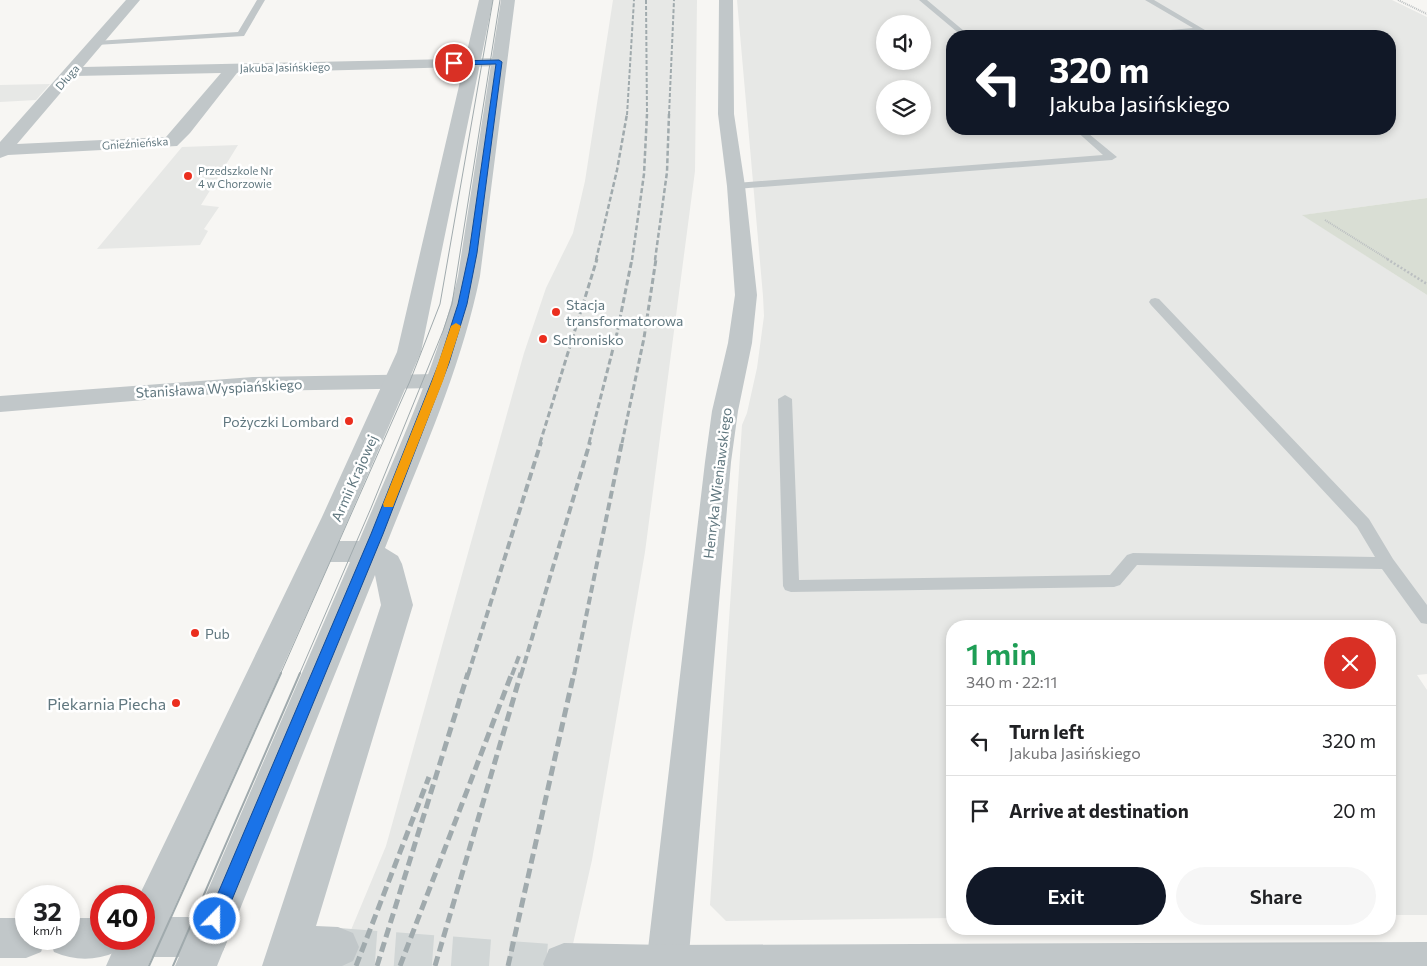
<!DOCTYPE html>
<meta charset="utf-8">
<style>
:root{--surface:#fff;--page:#f6f6f6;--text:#202124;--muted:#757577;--line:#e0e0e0;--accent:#111827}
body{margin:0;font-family:Commissioner,sans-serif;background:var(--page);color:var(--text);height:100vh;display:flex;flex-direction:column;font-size:19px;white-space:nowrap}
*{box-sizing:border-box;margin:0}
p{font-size:16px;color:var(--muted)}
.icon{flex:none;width:28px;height:28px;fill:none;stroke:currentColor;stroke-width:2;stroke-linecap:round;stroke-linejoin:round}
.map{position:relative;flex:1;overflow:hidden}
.drawer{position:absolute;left:946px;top:620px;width:450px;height:315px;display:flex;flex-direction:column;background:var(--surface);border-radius:20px;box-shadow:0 2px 8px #0003}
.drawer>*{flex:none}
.top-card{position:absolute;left:946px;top:30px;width:450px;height:105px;border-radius:20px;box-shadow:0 2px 8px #0003;background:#111827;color:#fff;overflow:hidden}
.fabs{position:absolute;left:876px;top:15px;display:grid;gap:10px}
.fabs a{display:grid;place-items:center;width:55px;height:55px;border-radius:50%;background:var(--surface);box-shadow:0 2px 8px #0003;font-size:25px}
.speed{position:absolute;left:15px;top:885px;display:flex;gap:10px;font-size:25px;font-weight:700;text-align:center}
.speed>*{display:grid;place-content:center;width:65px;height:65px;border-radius:50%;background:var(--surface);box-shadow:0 2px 8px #0003;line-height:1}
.speed small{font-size:12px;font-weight:400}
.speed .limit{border:8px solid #d22;background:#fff;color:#111}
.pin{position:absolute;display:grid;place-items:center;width:42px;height:42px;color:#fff;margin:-21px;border:2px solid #fff;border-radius:50%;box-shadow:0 1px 5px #0007}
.me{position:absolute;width:55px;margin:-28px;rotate:22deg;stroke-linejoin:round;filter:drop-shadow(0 0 4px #0008)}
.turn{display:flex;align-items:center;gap:18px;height:105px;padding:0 20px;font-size:22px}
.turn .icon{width:65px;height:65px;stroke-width:2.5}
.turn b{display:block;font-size:35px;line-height:42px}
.round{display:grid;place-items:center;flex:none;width:52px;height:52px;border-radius:26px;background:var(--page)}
.headline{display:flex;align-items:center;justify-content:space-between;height:85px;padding:0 20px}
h1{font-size:30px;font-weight:600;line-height:38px;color:#1e9e55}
.primary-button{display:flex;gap:10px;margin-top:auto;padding:10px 20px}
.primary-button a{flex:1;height:58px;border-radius:30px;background:var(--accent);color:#fff;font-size:20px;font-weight:600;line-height:58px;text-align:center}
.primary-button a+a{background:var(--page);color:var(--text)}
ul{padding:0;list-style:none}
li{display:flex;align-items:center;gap:15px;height:70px;padding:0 20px;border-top:1px solid var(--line)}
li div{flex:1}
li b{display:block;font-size:19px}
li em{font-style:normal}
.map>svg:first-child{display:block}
</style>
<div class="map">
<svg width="1427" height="966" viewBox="0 0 1427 966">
<rect width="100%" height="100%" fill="#f7f6f3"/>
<!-- built -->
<path fill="#e7e8e6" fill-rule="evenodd" d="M 613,0 L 697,0 L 695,171 L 645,552 L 592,860 L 568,966 L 336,966 L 386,846 L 524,353 L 546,288 L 573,233 L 585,181 Z
M 737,0 L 1392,0 L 1427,17 L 1427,198 L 1303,215 L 1427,295 L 1427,674 L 1417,675 L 1427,690 L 1427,915 L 1390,915 L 1390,626 L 952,626 L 952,918 L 726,921 L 710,905 L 742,425 L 747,413 L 757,368 L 764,316 L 763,296 ZM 885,24 L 922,24 L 922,61 L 885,61 ZM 952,36 L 1390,36 L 1390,129 L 952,129 ZM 885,89 L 922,89 L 922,126 L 885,126 Z
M 50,84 L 36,100 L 0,102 L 0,85 Z
M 238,145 L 201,205 L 219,207 L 204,229 L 208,231 L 200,245 L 97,249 L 182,147 Z"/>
<!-- green -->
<path fill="#d9ded4" d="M 1427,198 L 1427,295 L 1302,215 Z"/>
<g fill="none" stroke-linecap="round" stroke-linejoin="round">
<!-- tertiary-tunnel -->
<path stroke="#d1d6d6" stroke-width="38" stroke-dasharray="38 19" stroke-linecap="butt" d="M 338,947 L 564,964"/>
<!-- path-far1 -->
<path stroke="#bbbfc1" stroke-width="2" stroke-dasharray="1 1" stroke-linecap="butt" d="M 1398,0 L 1427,14
M 1325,220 L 1389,260"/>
<!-- path -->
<path stroke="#bbbfc1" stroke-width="2.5" stroke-dasharray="2 2" stroke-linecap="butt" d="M 1387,259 L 1427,284"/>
<!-- service -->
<path fill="#c1c7c9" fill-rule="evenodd" d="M 257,0 L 265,0 L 244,36 L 96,45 L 92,43 L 96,41 L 238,32 Z
M 919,0 L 927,0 L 970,36 L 962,36 Z
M 1145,0 L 1154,0 L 1205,30 L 1201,32 L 1120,36 L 1124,34 L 1193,28 Z
M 1074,129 L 1083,129 L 1117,157 L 1112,160 L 736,189 L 731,186 L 736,183 L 1103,155 Z
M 1155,298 L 1159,299 L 1369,519 L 1393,559 L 1427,605 L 1427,624 L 1421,623 L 1382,569 L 1137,565 L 1120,585 L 1114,587 L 791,592 L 785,590 L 783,586 L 778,399 L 785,395 L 792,399 L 799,580 L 1110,575 L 1127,555 L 1133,553 L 1375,557 L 1357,527 L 1151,305 L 1149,302 L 1151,299 Z"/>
<!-- minor -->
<path fill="#c1c7c9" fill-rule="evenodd" d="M 126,0 L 140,0 L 83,67 L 499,58 L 504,59 L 506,62 L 504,65 L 499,66 L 237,73 L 190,133 L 177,146 L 8,155 L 0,158 L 0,142 ZM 221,73 L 166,137 L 17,144 L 75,76 Z
M 719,0 L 733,0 L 734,114 L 745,186 L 757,295 L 752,343 L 738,411 L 731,462 L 688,966 L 646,966 L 705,462 L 712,411 L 728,343 L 735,295 L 727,186 L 718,114 Z
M 438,374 L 447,376 L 450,381 L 447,386 L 438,388 L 253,391 L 0,412 L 0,396 L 253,377 Z
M 144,917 L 208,917 L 223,923 L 229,937 L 223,951 L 208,957 L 144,957 L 129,951 L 124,939 L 144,939 Z
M 0,918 L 26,918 L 26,939 L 46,939 L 41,952 L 26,958 L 0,958 Z
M 69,918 L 101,918 L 101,939 L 121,939 L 116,952 C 95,961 75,961 54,952 L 49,939 L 69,939 Z"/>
<!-- tertiary -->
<path fill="#c1c7c9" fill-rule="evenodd" d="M 479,0 L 493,0 L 421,352 L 339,541 L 359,541 C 395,455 437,368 458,276 L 501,0 L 515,0 L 480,276 C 461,370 420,459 385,548 L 398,556 L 402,564 L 413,605 L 316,926 L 338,927 L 353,933 L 359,947 L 353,961 L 342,966 L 262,966 L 381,605 L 375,575 L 217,966 L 175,966 L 350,562 L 330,562 L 148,966 L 106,966 L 118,939 L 144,939 L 144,896 L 139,896 L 322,517 L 397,352 Z
M 1427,942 L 1427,966 L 544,966 L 543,964 L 549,949 L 564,943 L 667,945 Z"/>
<!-- tram-far1 -->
<path stroke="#a0aaad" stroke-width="1" d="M 280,675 L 410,381 L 440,304 L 493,0
M 299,675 L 371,508 L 443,331 L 452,304 L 500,0"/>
<!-- tram -->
<path stroke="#a0aaad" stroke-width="2" d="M 149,966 L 281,673
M 173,966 L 300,673"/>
<!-- rail-far4 -->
<path stroke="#a0aaad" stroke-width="2" stroke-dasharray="4 2" stroke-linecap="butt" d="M 646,0 L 647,115
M 627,115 L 634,0
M 669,115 L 674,0"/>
<!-- rail-far3 -->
<path stroke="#a0aaad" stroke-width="2.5" stroke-dasharray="5 2.5" stroke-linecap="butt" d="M 596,260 L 617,170 L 627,114
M 632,260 L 644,174 L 647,114
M 655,260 L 667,172 L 669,114"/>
<!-- rail-far2 -->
<path stroke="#a0aaad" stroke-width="3" stroke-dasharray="6 3" stroke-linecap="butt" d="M 540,443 L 597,259
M 589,443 L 617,333 L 632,259
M 622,443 L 644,338 L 656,259"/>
<!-- rail-far1 -->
<path stroke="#a0aaad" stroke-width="4" stroke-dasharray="8 4" stroke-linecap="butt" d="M 468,675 L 541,442
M 512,675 L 519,656
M 521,675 L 590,442
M 574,675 L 622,442"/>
<!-- rail -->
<path stroke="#a0aaad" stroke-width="5" stroke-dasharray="10 5" stroke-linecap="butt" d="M 356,966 L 429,777
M 377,966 L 468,673
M 400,966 L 512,673
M 435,966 L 521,673
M 508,966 L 574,673"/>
</g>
<!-- route -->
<path fill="#1a73e8" stroke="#114b97" d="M 499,60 L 502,62 L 477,253 L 467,304 L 449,363 L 383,534 L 224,919 L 221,925 L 215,927 L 209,925 L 207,919 L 371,534 L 439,363 L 458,304 L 469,253 L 496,64 L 454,65 L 451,63 L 454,61 Z"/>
<!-- slow -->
<path fill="#f59e0b" d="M 456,323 L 461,326 L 443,381 L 394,504 L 393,507 L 384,507 L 383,504 L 432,381 L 451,326 Z"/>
<!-- markers -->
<g fill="#eb2e1e" stroke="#fff" stroke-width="2">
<circle cx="188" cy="176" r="5"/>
<circle cx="556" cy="312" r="5"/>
<circle cx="543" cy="339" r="5"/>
<circle cx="349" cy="421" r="5"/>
<circle cx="195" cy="633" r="5"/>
<circle cx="176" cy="703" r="5"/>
</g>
<g text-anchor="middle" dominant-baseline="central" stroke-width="5" stroke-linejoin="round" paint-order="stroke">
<!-- far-street labels -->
<g font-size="11" fill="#60777f" stroke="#fff">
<text transform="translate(285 67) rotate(-1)">Jakuba Jasińskiego</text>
<text transform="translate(67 77) rotate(-49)">Długa</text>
<text transform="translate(135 143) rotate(-4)">Gnieźnieńska</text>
</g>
<!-- far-poi labels -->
<g font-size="11" fill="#60777f" stroke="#fff" text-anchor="start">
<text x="198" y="170">Przedszkole Nr<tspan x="198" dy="13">4 w Chorzowie</tspan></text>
</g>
<!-- poi labels -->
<g font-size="14" fill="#60777f" stroke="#fff" text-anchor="start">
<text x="566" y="304">Stacja<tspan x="566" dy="16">transformatorowa</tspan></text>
<text x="553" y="339">Schronisko</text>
<text x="339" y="421" text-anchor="end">Pożyczki Lombard</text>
<text x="205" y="633">Pub</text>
</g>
<!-- street labels -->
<g font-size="14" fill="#60777f" stroke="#fff">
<text transform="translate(219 388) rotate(-3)">Stanisława Wyspiańskiego</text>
<text transform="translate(354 478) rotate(-66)">Armii Krajowej</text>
<text transform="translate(717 483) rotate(-83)">Henryka Wieniawskiego</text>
</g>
<!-- near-poi labels -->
<g font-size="16" fill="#60777f" stroke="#fff" text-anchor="end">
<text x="166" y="703">Piekarnia Piecha</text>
</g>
</g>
</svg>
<div class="fabs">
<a><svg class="icon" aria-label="sound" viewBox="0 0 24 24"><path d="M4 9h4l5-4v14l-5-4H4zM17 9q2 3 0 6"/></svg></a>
<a><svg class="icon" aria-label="layers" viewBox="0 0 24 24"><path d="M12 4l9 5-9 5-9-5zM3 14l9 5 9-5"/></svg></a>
</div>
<div class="speed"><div>32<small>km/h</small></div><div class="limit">40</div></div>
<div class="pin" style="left:454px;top:63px;background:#d93025"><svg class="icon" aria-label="arrive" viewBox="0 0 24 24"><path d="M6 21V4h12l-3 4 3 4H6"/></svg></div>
<svg class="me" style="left:215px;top:919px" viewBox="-20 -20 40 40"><circle r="17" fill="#1a73e8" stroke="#fff" stroke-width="3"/><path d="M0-11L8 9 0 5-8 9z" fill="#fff"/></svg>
<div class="top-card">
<div class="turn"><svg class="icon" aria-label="left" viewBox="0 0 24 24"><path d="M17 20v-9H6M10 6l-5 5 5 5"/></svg><div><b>320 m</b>Jakuba Jasińskiego</div></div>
</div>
<section class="drawer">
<div class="headline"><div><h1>1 min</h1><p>340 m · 22:11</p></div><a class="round" style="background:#d93025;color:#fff"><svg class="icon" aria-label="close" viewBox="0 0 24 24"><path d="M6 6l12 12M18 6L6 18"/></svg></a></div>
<ul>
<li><svg class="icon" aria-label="left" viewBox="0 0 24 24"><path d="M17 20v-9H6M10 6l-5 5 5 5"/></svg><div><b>Turn left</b><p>Jakuba Jasińskiego</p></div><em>320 m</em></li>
<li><svg class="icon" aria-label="arrive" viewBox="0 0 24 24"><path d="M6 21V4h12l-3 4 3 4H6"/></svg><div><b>Arrive at destination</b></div><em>20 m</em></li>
</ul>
<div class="primary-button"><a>Exit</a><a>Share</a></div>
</section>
</div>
